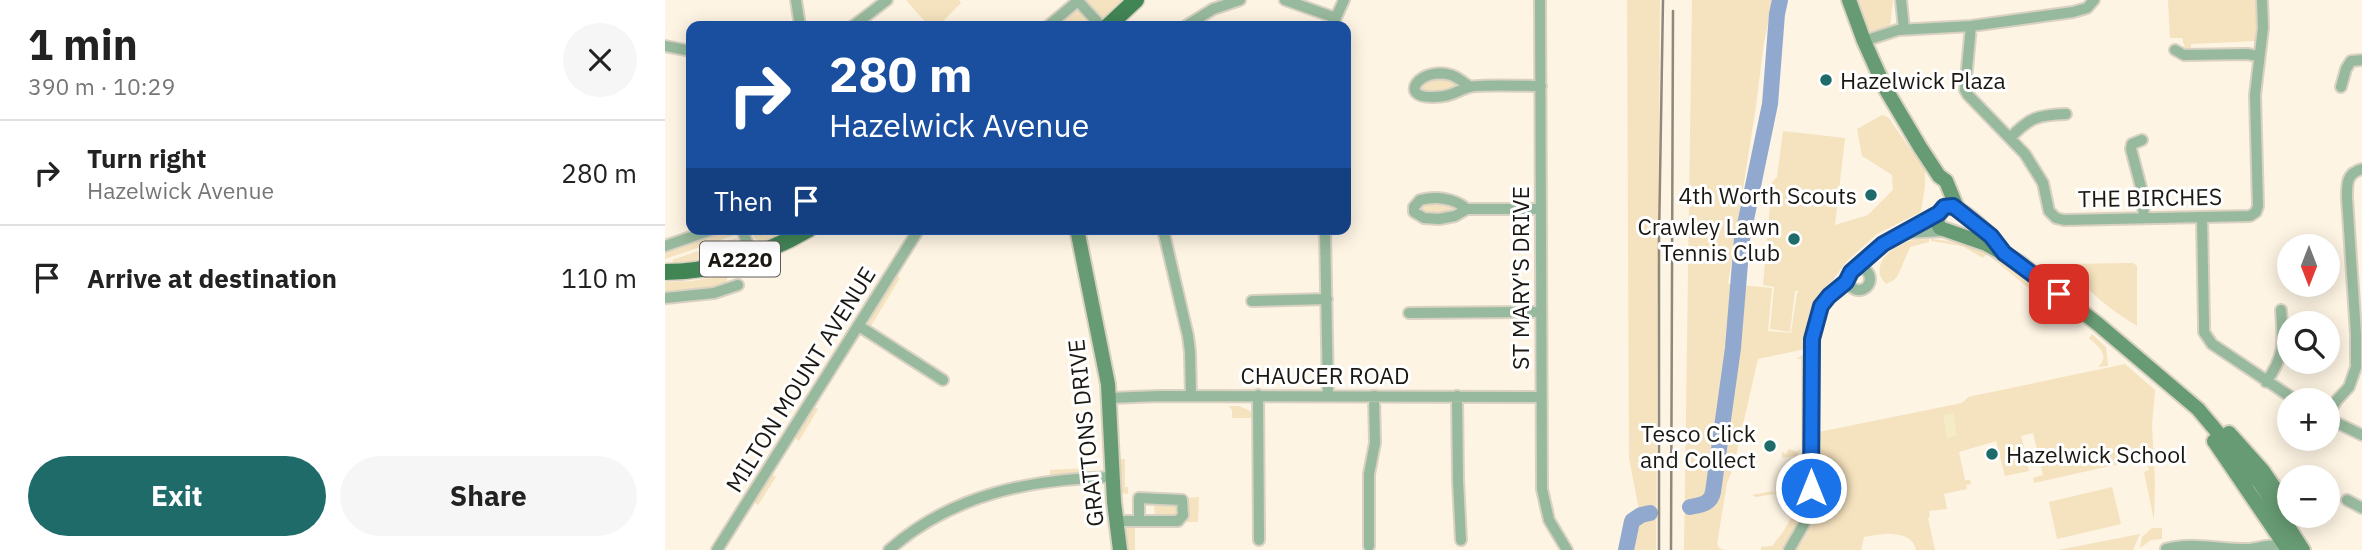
<!DOCTYPE html>
<meta charset="utf-8">
<style>
:root{--surface:#fff;--page:#f6f6f6;--text:#222;--muted:#767676;--line:#e0e0e0;--accent:#1f6b6a}
body{margin:0;font-family:"IBM Plex Sans",sans-serif;background:var(--page);color:var(--text);height:100vh;display:flex;flex-direction:column;font-size:26px;white-space:nowrap}
*{box-sizing:border-box;margin:0}
p{font-size:23px;color:var(--muted)}
.icon{flex:none;width:38px;height:38px;fill:none;stroke:currentColor;stroke-width:2;stroke-linecap:round;stroke-linejoin:round}
.map{position:relative;flex:1;overflow:hidden}
.panel{display:flex;flex-direction:column;background:var(--surface);width:665px}
.panel>*{flex:none}
.top-card{position:absolute;left:21px;top:21px;width:665px;height:214px;border-radius:14px;box-shadow:0 4px 18px #0003;background:#1a4fa0;color:#fff;overflow:hidden}
.needle{width:46px;rotate:180deg}
.tools{position:absolute;left:1612px;top:234px;display:grid;gap:14px}
.tools a{display:grid;place-items:center;width:63px;height:63px;border-radius:50%;background:var(--surface);box-shadow:0 4px 18px #0003;font-size:35px}
.pin{position:absolute;display:grid;place-items:center;width:60px;height:60px;color:#fff;margin:-30px;border-radius:14px;box-shadow:0 4px 10px #0006}
.me{position:absolute;width:77px;margin:-38px;rotate:0deg;stroke-linejoin:round;filter:drop-shadow(0 0 5px #0008)}
.turn{display:flex;align-items:center;gap:24px;height:147px;padding:0 28px;font-size:32px}
.turn .icon{width:91px;height:91px;stroke-width:2.5}
.turn b{display:block;font-size:49px;line-height:60px}
.then{display:flex;align-items:center;height:66px;padding:0 28px;background:#0003;gap:14px;font-size:26px}
.round{display:grid;place-items:center;flex:none;width:74px;height:74px;border-radius:37px;background:var(--page)}
.summary{display:flex;align-items:center;justify-content:space-between;height:119px;padding:0 28px}
h1{font-size:42px;font-weight:800;line-height:52px}
.button{display:flex;gap:14px;margin-top:auto;padding:14px 28px}
.button a{flex:1;height:80px;border-radius:42px;background:var(--accent);color:#fff;font-size:28px;font-weight:800;line-height:80px;text-align:center}
.button a+a{background:var(--page);color:var(--text)}
ul{padding:0;list-style:none}
li{display:flex;align-items:center;gap:21px;height:105px;padding:0 28px;border-top:2px solid var(--line)}
li div{flex:1}
li b{display:block;font-size:26px}
li em{font-style:normal}
main{display:flex;flex:1;min-height:0}
.map>svg:first-child{display:block}
</style>
<main>
<section class="panel">
<div class="summary"><div><h1>1 min</h1><p>390 m · 10:29</p></div><a class="round"><svg class="icon" aria-label="close" viewBox="0 0 24 24"><path d="M6 6l12 12M18 6L6 18"/></svg></a></div>
<ul>
<li><svg class="icon" aria-label="right" viewBox="0 0 24 24"><path d="M7 20v-9h11M14 6l5 5-5 5"/></svg><div><b>Turn right</b><p>Hazelwick Avenue</p></div><em>280 m</em></li>
<li><svg class="icon" aria-label="arrive" viewBox="0 0 24 24"><path d="M6 21V4h12l-3 4 3 4H6"/></svg><div><b>Arrive at destination</b></div><em>110 m</em></li>
</ul>
<div class="button"><a>Exit</a><a>Share</a></div>
</section>
<div class="map">
<svg width="1697" height="550" viewBox="0 0 1697 550">
<rect width="100%" height="100%" fill="#fdf4e3"/>
<!-- green -->
<path fill="#f5e2be" d="M 238,0 L 294,0 L 296,3 L 279,20 L 284,26 L 264,26 L 241,0 Z
M 422,0 L 464,0 L 439,20 L 436,19 L 422,3 Z
M 962,0 L 995,0 L 991,550 L 958,550 L 965,514 L 974,510 L 964,458 Z
M 1027,0 L 1108,0 L 1099,42 L 1091,106 L 1063,284 L 1107,288 L 1103,331 L 1126,333 L 1132,293 L 1134,291 L 1130,291 L 1125,332 L 1105,329 L 1109,287 L 1098,285 L 1107,182 L 1112,177 L 1118,131 L 1180,138 L 1170,225 L 1203,215 L 1228,190 L 1227,175 L 1197,156 L 1192,129 L 1217,115 L 1223,117 L 1260,170 L 1260,186 L 1256,212 L 1212,234 L 1181,262 L 1168,280 L 1153,295 L 1146,309 L 1140,349 L 1093,359 L 1068,468 L 1062,483 L 1052,544 L 1054,548 L 1059,550 L 1019,550 Z
M 1191,0 L 1228,0 L 1225,26 L 1208,32 L 1203,30 Z
M 1503,0 L 1592,0 L 1594,21 L 1591,41 L 1526,44 L 1526,49 L 1520,48 L 1517,38 L 1505,38 Z
M 410,10 L 414,10 L 428,26 L 390,26 Z
M 783,78 L 791,83 L 791,90 L 758,93 L 754,86 L 760,79 Z
M 776,202 L 790,206 L 788,213 L 759,216 L 754,210 L 757,204 Z
M 87,229 L 133,229 C 120,235 102,249 89,238 Z
M 59,230 L 65,230 L 70,235 L 0,259 L 0,251 Z
M 72,238 L 73,248 L 65,257 L 11,265 L 7,260 Z
M 1264,239 L 1264,242 L 1245,247 L 1233,275 L 1229,280 L 1221,284 C 1204,268 1224,248 1241,242 C 1248,239 1256,240 1264,239 Z
M 1266,239 C 1315,242 1353,269 1388,301 L 1387,307 L 1322,254 L 1318,258 L 1297,246 L 1266,241 Z
M 1468,263 L 1472,266 L 1472,326 C 1445,309 1420,291 1403,264 Z
M 62,275 L 62,281 L 49,290 L 0,295 L 0,282 L 27,281 Z
M 229,275 L 235,278 L 204,329 L 201,320 Z
M 1427,334 L 1441,347 L 1443,366 L 1433,367 C 1446,356 1433,346 1424,338 Z
M 1139,354 L 1137,446 L 1132,456 L 1117,458 L 1117,452 L 1121,454 L 1124,449 L 1133,452 L 1136,448 L 1136,359 L 1132,359 Z
M 1460,364 L 1490,390 L 1487,425 L 1490,483 L 1489,520 L 1480,477 L 1479,472 L 1484,470 L 1482,462 L 1471,463 L 1469,458 L 1454,461 L 1454,464 L 1369,483 L 1368,478 L 1378,475 L 1368,433 L 1356,436 L 1359,447 L 1356,449 L 1359,449 L 1364,471 L 1340,476 L 1331,441 L 1294,452 L 1300,480 L 1305,480 L 1306,484 L 1301,485 L 1302,489 L 1279,494 L 1282,509 L 1264,511 L 1265,517 L 1263,518 L 1270,550 L 1251,550 C 1247,528 1215,534 1199,537 L 1196,550 L 1131,550 C 1160,515 1154,473 1154,432 L 1297,403 L 1303,397 Z
M 148,406 L 153,409 L 134,441 L 128,436 Z
M 564,406 L 574,406 L 587,412 L 587,418 L 567,418 L 567,410 Z
M 453,459 L 460,459 L 460,487 L 463,487 L 463,494 L 456,493 L 453,485 Z
M 421,468 L 422,473 L 385,476 L 385,470 Z
M 105,473 L 111,477 L 93,505 L 87,501 Z
M 1133,475 L 1140,475 C 1140,506 1138,525 1118,550 L 1096,550 L 1096,547 L 1107,546 L 1118,532 L 1127,516 L 1125,514 L 1130,506 L 1129,495 L 1124,492 L 1091,497 L 1087,495 L 1108,491 L 1108,493 L 1112,492 L 1112,490 L 1124,486 Z
M 1447,487 L 1456,524 L 1392,539 L 1384,502 Z
M 534,497 L 533,522 L 522,522 L 522,498 Z
M 489,502 L 511,502 L 515,507 L 512,517 L 490,517 Z
M 465,526 L 470,526 L 470,550 L 461,550 L 459,530 Z
M 1487,528 L 1497,528 L 1497,539 L 1486,540 L 1475,548 L 1477,537 Z
M 1475,534 L 1468,550 L 1393,550 Z"/>
<!-- sand -->
<path fill="#f5ebc6" d="M 1288,413 L 1292,436 L 1282,438 L 1278,415 Z"/>
<g fill="none" stroke-linecap="round" stroke-linejoin="round">
<!-- river -->
<path stroke="#92a9cf" stroke-width="16" d="M 1025,507 C 1035,505 1046,504 1048,492 L 1068,348 L 1077,239 L 1105,104 L 1112,14 L 1115,0
M 961,550 L 967,521 L 976,515 L 985,513"/>
<defs>
<path id="street" d="M 131,0 L 135,26
M 620,0 L 671,18
M 875,0 L 877,489 L 884,520 L 902,550
M 1236,0 L 1239,29
M 413,1 L 436,26
M 188,26 L 222,0
M 383,26 L 414,0
M 521,26 L 548,9 L 575,0
M 667,26 L 679,0
M 1306,26 L 1300,90 L 1303,95 L 1360,154 L 1378,183 L 1384,211 L 1391,218 L 1399,220 L 1585,216 L 1591,212 L 1593,206 L 1590,95 L 1598,28 L 1597,0
M 1199,41 L 1233,30 L 1306,26 L 1408,12 L 1422,8 L 1429,0
M 0,46 L 26,51
M 1510,50 L 1519,55 L 1582,54 L 1593,56
M 805,87 C 799,83 793,77 786,75 C 755,66 732,98 768,97 C 786,97 789,92 804,87 C 816,84 860,86 876,86
M 1676,87 L 1681,69 L 1686,61 L 1697,60
M 1345,138 C 1365,117 1373,115 1401,114
M 1477,140 L 1467,144 L 1466,149 L 1477,191 L 1479,218
M 802,209 C 789,198 771,196 755,200 L 749,207 L 749,212 L 759,218 L 774,219 L 790,216 L 802,209 L 876,209
M 1537,217 L 1539,323 L 1539,332 L 1547,344 L 1632,401
M 77,229 L 87,256
M 498,229 L 523,336 L 525,352 L 526,396
M 660,229 L 663,396
M 1242,233 L 1279,231
M 0,246 L 49,229
M1183 279a11 11 0 1 1 22 0a11 11 0 1 1-22 0Z
M 1189,270 L 1228,237 L 1274,213
M 0,298 L 49,293 L 73,285
M 587,301 L 662,299
M 744,313 L 875,312
M 194,326 L 278,380
M 1601,382 C 1621,355 1618,341 1616,310
M 593,395 L 594,540
M 792,396 L 793,481 L 796,540
M 444,398 L 494,396 L 876,397
M 1662,415 L 1672,400 L 1684,387 L 1691,367 L 1691,334 L 1682,198 C 1682,185 1681,173 1697,169
M 1662,418 L 1697,435
M 1682,500 L 1697,508
M 451,521 L 513,521 L 518,515 L 517,500 L 474,498 L 474,520
M 704,546 L 704,474 L 710,443 L 709,396
M 1501,549 C 1527,541 1557,550 1584,549 C 1599,548 1608,541 1622,549
M 52,550 L 254,229
M 224,550 C 287,494 366,479 447,477
M 1124,550 L 1139,524 L 1145,502 L 1148,330 L 1159,301 L 1180,283 L 1184,278"/>
<path id="secondary" d="M 1184,0 L 1199,41 L 1220,88 L 1255,147 L 1274,176 L 1281,181 L 1292,208
M 412,229 L 443,384 L 449,502 L 455,550
M 1339,253 C 1329,239 1300,208 1283,206 L 1274,213 L 1272,222 L 1275,228 L 1321,244 L 1355,263 L 1434,325 L 1533,409 L 1595,483 L 1638,550
M 1564,433 L 1598,471 L 1624,509
M 1549,441 L 1623,550"/>
<path id="primary" d="M 443,26 L 471,0
M 0,272 C 50,272 101,254 144,229"/>
</defs>
<!-- street casing -->
<use href="#street" stroke="#d9d1c2" stroke-width="14"/>
<!-- secondary casing -->
<use href="#secondary" stroke="#d9d1c2" stroke-width="18"/>
<!-- primary casing -->
<use href="#primary" stroke="#d9d1c2" stroke-width="19"/>
<!-- street -->
<use href="#street" stroke="#97b99d" stroke-width="10"/>
<!-- secondary -->
<use href="#secondary" stroke="#679b73" stroke-width="14"/>
<!-- primary -->
<use href="#primary" stroke="#428555" stroke-width="16"/>
<!-- rail -->
<path stroke="#8e887d" stroke-width="2.5" d="M 994,550 L 994,239 L 998,0
M 1006,550 L 1008,11"/>
</g>
<g fill="none" stroke-linecap="round" stroke-linejoin="round">
<defs>
<path id="route" d="M 1146,488 L 1147,339 L 1156,306 L 1164,296 L 1181,282 L 1186,272 L 1218,244 L 1274,213 L 1279,207 L 1288,206 L 1326,236 L 1339,253 L 1394,294"/>
</defs>
<!-- route casing -->
<use href="#route" stroke="#114b97" stroke-width="18"/>
<!-- route -->
<use href="#route" stroke="#1a73e8" stroke-width="12"/>
</g>
<!-- markers -->
<g fill="#1f6b6a" stroke="#fff" stroke-width="2.5">
<circle cx="1161" cy="80" r="7"/>
<circle cx="1206" cy="195" r="7"/>
<circle cx="1129" cy="239" r="7"/>
<circle cx="1105" cy="446" r="7"/>
<circle cx="1327" cy="454" r="7"/>
</g>
<g text-anchor="middle" dominant-baseline="central" stroke-width="6" stroke-linejoin="round" paint-order="stroke">
<!-- shield labels -->
<rect fill="#fff" stroke="#5f5d59" stroke-width="2" x="35" y="241.5" width="80" height="35" rx="5"/>
<g font-size="21" font-weight="bold" fill="#1b1812">
<text x="75" y="259">A2220</text>
</g>
<!-- poi labels -->
<g font-size="23" fill="#1b1812" stroke="#fff" text-anchor="end">
<text x="1175" y="80" text-anchor="start">Hazelwick Plaza</text>
<text x="1192" y="195">4th Worth Scouts</text>
<text x="1115" y="226">Crawley Lawn<tspan x="1115" dy="26">Tennis Club</tspan></text>
<text x="1091" y="433">Tesco Click<tspan x="1091" dy="26">and Collect</tspan></text>
<text x="1341" y="454" text-anchor="start">Hazelwick School</text>
</g>
<!-- street labels -->
<g font-size="23" fill="#1b1812" stroke="#fff">
<text transform="translate(1485 197) rotate(-1)">THE BIRCHES</text>
<text transform="translate(855 278) rotate(-90)">ST MARY'S DRIVE</text>
<text x="660" y="375">CHAUCER ROAD</text>
<text transform="translate(135 379) rotate(-58)">MILTON MOUNT AVENUE</text>
<text transform="translate(420 433) rotate(-96)">GRATTONS DRIVE</text>
</g>
</g>
</svg>
<div class="tools">
<a><svg class="needle" viewBox="-14 -14 28 28"><path d="M0-13l5 13h-10z" fill="#e53935"/><path d="M0 13l5-13h-10z" fill="#767676"/></svg></a>
<a><svg class="icon" aria-label="search" viewBox="0 0 24 24"><circle cx="10" cy="10" r="6"/><path d="M15 15l6 6"/></svg></a>
<a>+</a>
<a>−</a>
</div>
<div class="pin" style="left:1394px;top:294px;background:#d93025"><svg class="icon" aria-label="arrive" viewBox="0 0 24 24"><path d="M6 21V4h12l-3 4 3 4H6"/></svg></div>
<svg class="me" style="left:1146px;top:488px" viewBox="-20 -20 40 40"><circle r="17" fill="#1a73e8" stroke="#fff" stroke-width="3"/><path d="M0-11L8 9 0 5-8 9z" fill="#fff"/></svg>
<div class="top-card">
<div class="turn"><svg class="icon" aria-label="right" viewBox="0 0 24 24"><path d="M7 20v-9h11M14 6l5 5-5 5"/></svg><div><b>280 m</b>Hazelwick Avenue</div></div>
<div class="then">Then<svg class="icon" aria-label="arrive" viewBox="0 0 24 24"><path d="M6 21V4h12l-3 4 3 4H6"/></svg></div>
</div>
</div>
</main>
